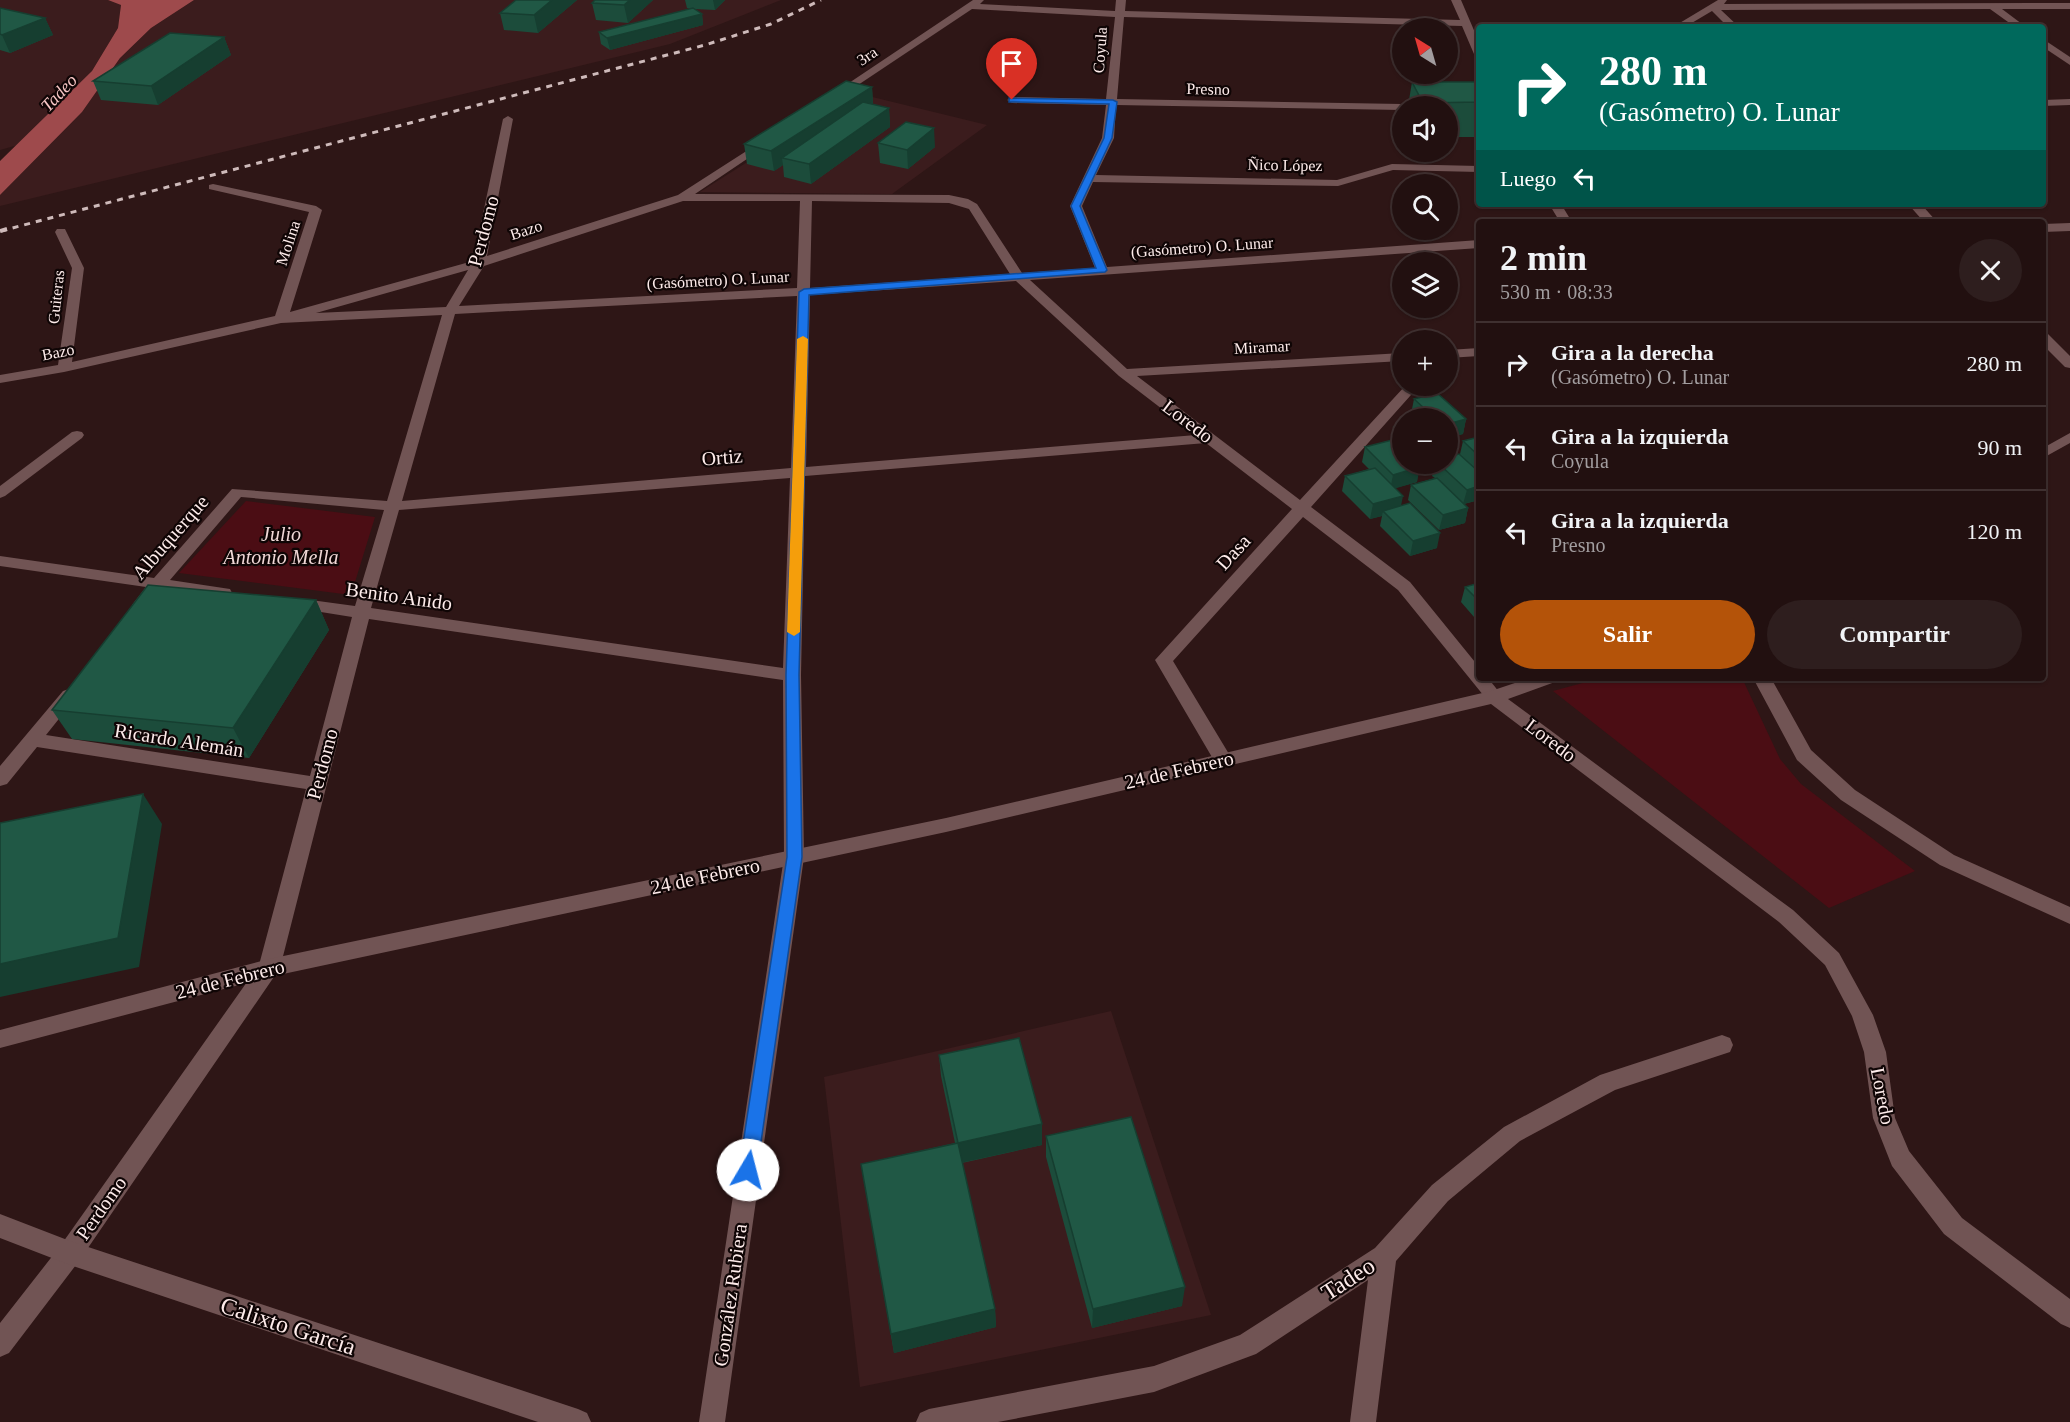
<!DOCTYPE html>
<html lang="es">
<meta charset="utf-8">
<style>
:root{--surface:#221010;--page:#2e1e1e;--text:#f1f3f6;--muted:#a29d9f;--line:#3f3030;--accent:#b45309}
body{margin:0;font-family:Georgia,serif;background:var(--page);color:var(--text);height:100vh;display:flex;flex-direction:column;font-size:22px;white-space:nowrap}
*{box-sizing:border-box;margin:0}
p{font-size:20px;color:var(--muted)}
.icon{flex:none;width:33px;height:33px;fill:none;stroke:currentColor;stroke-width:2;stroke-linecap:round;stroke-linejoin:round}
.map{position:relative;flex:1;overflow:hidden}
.details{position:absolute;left:1476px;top:219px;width:570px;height:462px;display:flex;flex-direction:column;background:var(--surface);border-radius:6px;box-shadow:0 2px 4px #0004,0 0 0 2px var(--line)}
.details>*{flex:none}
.top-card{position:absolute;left:1476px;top:24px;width:570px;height:183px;border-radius:6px;box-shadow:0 2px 4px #0004,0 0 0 2px var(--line);background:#00695c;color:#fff;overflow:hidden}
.needle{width:39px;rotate:323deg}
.buttons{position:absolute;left:1392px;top:18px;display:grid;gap:12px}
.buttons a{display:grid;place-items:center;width:66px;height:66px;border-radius:50%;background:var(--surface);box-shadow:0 2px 4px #0004,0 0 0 2px var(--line);font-size:30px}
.pin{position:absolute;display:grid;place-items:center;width:51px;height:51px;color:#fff;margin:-62px -26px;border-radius:50% 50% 50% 0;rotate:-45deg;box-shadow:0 0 6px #0007}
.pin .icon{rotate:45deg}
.me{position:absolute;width:66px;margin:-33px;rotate:8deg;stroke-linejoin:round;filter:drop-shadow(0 0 4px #0008)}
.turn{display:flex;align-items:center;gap:21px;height:126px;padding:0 24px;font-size:27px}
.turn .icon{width:78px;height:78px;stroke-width:2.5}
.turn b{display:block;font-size:42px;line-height:51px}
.then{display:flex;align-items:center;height:57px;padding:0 24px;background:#0003;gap:12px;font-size:22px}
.round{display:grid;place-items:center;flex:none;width:63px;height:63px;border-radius:32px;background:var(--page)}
.headline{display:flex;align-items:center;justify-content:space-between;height:102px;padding:0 24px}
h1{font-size:36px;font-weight:600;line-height:45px}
.button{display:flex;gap:12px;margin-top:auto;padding:12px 24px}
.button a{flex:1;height:69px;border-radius:36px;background:var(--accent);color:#fff;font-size:24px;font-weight:600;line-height:69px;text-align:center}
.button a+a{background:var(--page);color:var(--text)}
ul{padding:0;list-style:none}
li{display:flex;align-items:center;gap:18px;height:84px;padding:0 24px;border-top:2px solid var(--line)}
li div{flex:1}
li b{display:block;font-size:22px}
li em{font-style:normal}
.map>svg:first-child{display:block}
</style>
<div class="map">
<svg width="2070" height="1422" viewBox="0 0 2070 1422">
<rect width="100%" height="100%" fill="#2e1616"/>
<!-- built -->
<path fill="#3b1c1d" d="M 0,0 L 108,0 L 121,5 L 118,28 L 92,71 L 18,145 L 0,150 Z
M 194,0 L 781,0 L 670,44 L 0,206 L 0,195 L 82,112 L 120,58 L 151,28 Z
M 856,93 L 987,125 L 892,194 L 700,192 Z
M 1111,1011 L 1211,1315 L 860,1387 L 824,1077 Z"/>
<!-- green -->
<path fill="#4b0d14" d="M 246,501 L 375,517 L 351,595 L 179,573 Z
M 1601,678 L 1742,678 L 1780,759 L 1801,784 L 1915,871 L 1829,908 L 1553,691 Z"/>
<!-- water -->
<path fill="#9e4a4c" d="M 108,0 L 194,0 L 151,28 L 120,58 L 82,112 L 0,195 L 0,161 L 92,71 L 118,28 L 121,5 Z"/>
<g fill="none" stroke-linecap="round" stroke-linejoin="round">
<!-- street -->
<path fill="#715454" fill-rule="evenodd" d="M 973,0 L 984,0 L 980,4 L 1115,11 L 1116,0 L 1126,0 L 1125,11 L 1460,20 L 1451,0 L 1461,0 L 1479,42 L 1479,57 L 1474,54 L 1462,26 L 1124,17 L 1117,99 L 1402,104 L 1407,106 L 1402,106 L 1402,110 L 1116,105 L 1114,138 L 1096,175 L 1337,180 L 1392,164 L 1479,166 L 1479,172 L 1393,170 L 1338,186 L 1093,182 L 1082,206 L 1107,267 L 1479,240 L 1479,248 L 1030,280 L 1127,369 L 1402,353 L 1402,361 L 1137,376 L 1300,500 L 1405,386 L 1419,386 L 1311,507 L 1410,582 L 1479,667 L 1479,678 L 1488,678 L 1503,697 L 1500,701 L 1494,703 L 1488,701 L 1398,590 L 1303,517 L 1173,661 L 1232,759 L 1230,764 L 1223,766 L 1216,764 L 1155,660 L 1292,509 L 1206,443 L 805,476 L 801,675 L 804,857 L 725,1422 L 699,1422 L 784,857 L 783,680 L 369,619 L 280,968 L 79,1261 L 9,1353 L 0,1357 L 0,1323 L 61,1245 L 259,965 L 306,789 L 37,747 L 7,784 L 0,786 L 0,766 L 63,691 L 69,689 L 75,691 L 78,695 L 46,735 L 310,776 L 352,617 L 296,608 L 290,607 L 288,603 L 290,599 L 296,598 L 355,606 L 384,510 L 241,497 L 170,580 L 230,589 L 232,593 L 230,597 L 224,598 L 162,590 C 154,599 148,613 134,609 L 132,605 L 146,587 L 0,566 L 0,556 L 154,578 L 232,489 L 387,501 L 442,315 L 281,323 L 64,372 L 0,383 L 0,375 L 58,365 L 72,268 L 55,232 L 57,229 L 65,229 L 84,268 L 72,362 L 275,316 L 309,212 L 209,189 L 209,185 L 213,184 L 316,206 L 322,210 L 290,312 L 473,261 L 503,119 L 508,116 L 513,119 L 487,256 L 678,195 L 765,139 L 769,140 L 769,144 L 695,194 L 949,195 L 968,199 L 977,204 L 1022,273 L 1095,268 L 1070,206 L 1102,138 L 1106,105 L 1012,103 L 1007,100 L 1012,97 L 1106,99 L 1115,17 L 972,9 L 837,99 L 828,97 ZM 683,201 L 800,201 L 797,288 L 459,306 L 484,266 ZM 812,201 L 949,203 L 969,209 L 1010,274 L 810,288 ZM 468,270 L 446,307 L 316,313 ZM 1016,281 L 1119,376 L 1196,435 L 806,467 L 810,295 ZM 797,296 L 791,468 L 402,501 L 455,314 ZM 790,478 L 783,668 L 371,608 L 399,510 Z
M 1718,0 L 1727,0 L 1724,4 L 2070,3 L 2070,9 L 2002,9 L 2026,27 L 2015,27 L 1990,9 L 1721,10 L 1739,27 L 1728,27 L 1712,11 L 1685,27 L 1673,27 Z
M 2043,39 L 2070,57 L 2070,65 L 2043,47 Z
M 2070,99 L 2070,105 L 2043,106 L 2043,100 Z
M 1549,204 L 1561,204 L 1572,222 L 1560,222 Z
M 1908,204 L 1921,204 L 1937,222 L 1924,222 Z
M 2070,223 L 2070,231 L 2043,232 L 2043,224 Z
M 2043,333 L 2048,334 L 2070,356 L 2070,368 L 2065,367 L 2043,345 Z
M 1479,348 L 1479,356 L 1448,358 L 1448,350 Z
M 77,431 L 82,432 L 84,435 L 82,438 L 5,496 L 0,498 L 0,486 L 72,432 Z
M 1722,1035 L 1730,1038 L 1733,1045 L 1730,1052 L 1615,1090 L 1520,1141 L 1448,1201 L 1396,1261 L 1376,1422 L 1350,1422 L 1368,1280 L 1256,1354 L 1154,1392 L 998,1422 L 916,1422 L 920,1413 L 929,1409 L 1154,1366 L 1240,1335 L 1375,1248 L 1432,1185 L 1504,1127 L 1600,1075 Z"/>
<!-- secondary -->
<path fill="#715454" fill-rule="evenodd" d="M 2070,433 L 2070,443 L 2043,458 L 2043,448 Z
M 1530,678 L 1558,678 L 1555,682 L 1508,699 L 1793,910 L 1839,953 L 1873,1015 L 1886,1052 L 1895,1118 L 1909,1151 L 1962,1218 L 2070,1299 L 2070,1328 L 2061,1324 L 1944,1234 L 1892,1166 L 1873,1118 L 1864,1052 L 1852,1016 L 1825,965 L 1779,922 L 1491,704 L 946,832 L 269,977 L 0,1048 L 0,1030 L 269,959 L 946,818 L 1491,691 Z
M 1753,678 L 1771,678 L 1811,750 L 1855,790 L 1954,855 L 2070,907 L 2070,924 L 1940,865 L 1841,800 L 1797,760 Z
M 0,1214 L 70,1241 L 578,1409 L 587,1413 L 591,1422 L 538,1422 L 70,1265 L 0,1238 Z"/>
<!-- rail-far1 -->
<path stroke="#cebaba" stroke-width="3" stroke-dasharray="6 6" stroke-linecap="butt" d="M 1,231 L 705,45 L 771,24 L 821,0"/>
<!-- rail -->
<path stroke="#cebaba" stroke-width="4" stroke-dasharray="8 8" stroke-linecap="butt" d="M 0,231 L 7,229"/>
</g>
<!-- wall -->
<path fill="#1c4c3b" d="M 516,0 L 577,0 L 538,33 L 504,30 L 500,13 Z
M 595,0 L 653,0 L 628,23 L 596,20 L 592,3 Z
M 685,0 L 725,0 L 715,10 L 694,9 L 702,14 L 703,25 L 610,50 L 601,44 L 599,32 L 691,9 L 687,8 Z
M 0,8 L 45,18 L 53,35 L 10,53 L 0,50 Z
M 224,37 L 231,55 L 158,105 L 101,100 L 93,81 Z
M 1412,82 L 1479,82 L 1479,137 L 1448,137 L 1448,106 L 1408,106 Z
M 872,87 L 873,105 L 889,108 L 890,127 L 811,184 L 784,177 L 783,165 L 774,171 L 747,164 L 744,144 Z
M 878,143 L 935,147 L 908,169 L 880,163 Z
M 1414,399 L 1466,419 L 1463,434 L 1448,438 L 1448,418 L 1416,418 L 1411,414 Z
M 1402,425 L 1402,464 L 1426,464 L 1418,466 L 1417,482 L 1395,488 L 1401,506 L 1437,548 L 1410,556 L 1380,526 L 1382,516 L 1370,519 L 1342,491 L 1345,476 L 1369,469 L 1362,462 L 1365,447 L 1392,440 L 1394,427 Z
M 1479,437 L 1479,500 L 1464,504 L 1468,508 L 1465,523 L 1439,530 L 1408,500 L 1411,485 L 1435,478 L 1432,476 L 1435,464 L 1448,464 L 1460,454 L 1463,441 Z
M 1479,583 L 1479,615 L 1474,617 L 1461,602 L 1465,587 Z
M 316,600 L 329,630 L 249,758 L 72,739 L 52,710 Z
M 939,1055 L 1042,1145 L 962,1163 L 995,1309 L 996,1327 L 894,1353 L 861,1164 L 955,1143 L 941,1076 Z
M 1046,1136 L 1182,1306 L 1092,1328 L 1046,1157 Z"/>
<!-- shaded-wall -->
<path fill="#163e30" d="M 552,0 L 577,0 L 538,33 L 534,15 Z
M 630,0 L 653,0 L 628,23 L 624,5 Z
M 713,0 L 725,0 L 715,10 Z
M 702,14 L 703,25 L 610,50 L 607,38 Z
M 45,18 L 53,35 L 10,53 L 2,35 Z
M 224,37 L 231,55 L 158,105 L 151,86 Z
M 872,87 L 873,106 L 782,158 L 783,165 L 774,171 L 771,151 Z
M 889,108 L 890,127 L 811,184 L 809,164 Z
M 934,128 L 935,147 L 908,169 L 907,150 Z
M 1466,419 L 1463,434 L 1448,438 L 1448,424 Z
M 1420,467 L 1417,482 L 1390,490 L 1393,475 Z
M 1479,486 L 1479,500 L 1463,504 L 1467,490 Z
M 1403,496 L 1400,511 L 1383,511 L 1382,516 L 1370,519 L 1373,504 Z
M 1468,508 L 1465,523 L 1439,530 L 1443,515 Z
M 1440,533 L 1437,548 L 1410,556 L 1413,541 Z
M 316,600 L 329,630 L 249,758 L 233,728 Z
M 1479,601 L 1479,615 L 1474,617 Z
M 143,794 L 162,824 L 139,967 L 0,997 L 0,964 Z
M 1042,1124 L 1042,1145 L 960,1163 L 958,1143 Z
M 1185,1287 L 1182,1306 L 1092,1328 L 1093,1309 Z
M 995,1309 L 996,1327 L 894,1353 L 891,1334 Z"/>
<!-- building -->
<path fill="#205845" stroke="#163e30" stroke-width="1.5" d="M 516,0 L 552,0 L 534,15 L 500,13 Z
M 595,0 L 630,0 L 624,5 L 592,3 Z
M 0,8 L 45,18 L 2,35 L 0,34 Z
M 693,8 L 702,14 L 607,38 L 599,32 Z
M 170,33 L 224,37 L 151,86 L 93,81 Z
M 846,81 L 872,87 L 771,151 L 744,144 Z
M 1412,82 L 1479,82 L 1479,102 L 1423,103 Z
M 863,102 L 889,108 L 809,164 L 782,158 Z
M 906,122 L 934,128 L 907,150 L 878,143 Z
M 1437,393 L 1466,419 L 1448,424 L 1448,418 L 1435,418 L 1414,399 Z
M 1402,425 L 1402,435 L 1394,427 Z
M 1479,437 L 1479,456 L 1463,441 Z
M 1392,440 L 1402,450 L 1402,464 L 1416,464 L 1420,467 L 1393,475 L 1365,447 Z
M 1459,454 L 1479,472 L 1479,486 L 1467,490 L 1439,464 L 1448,464 L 1448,457 Z
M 1375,468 L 1403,496 L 1373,504 L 1345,476 Z
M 1437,478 L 1468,508 L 1443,515 L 1411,485 Z
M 1410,503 L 1440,533 L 1413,541 L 1383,511 Z
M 1479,583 L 1479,601 L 1465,587 Z
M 148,585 L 316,600 L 233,728 L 52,710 Z
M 143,794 L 118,938 L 0,964 L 0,823 Z
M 1019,1038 L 1042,1124 L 958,1143 L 939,1055 Z
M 1131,1117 L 1185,1287 L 1093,1309 L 1046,1136 Z
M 958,1143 L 995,1309 L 891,1334 L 861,1164 Z"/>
<!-- route -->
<path fill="#1a73e8" stroke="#114b97" stroke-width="1.5" d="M 1009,98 L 1113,100 L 1117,102 L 1112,138 L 1080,206 L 1107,270 L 1105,272 L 809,295 L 799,675 L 802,857 L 757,1170 L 754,1176 L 748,1178 L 741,1176 L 739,1170 L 787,857 L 786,675 L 799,292 L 804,289 L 1096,268 L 1071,206 L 1104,138 L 1109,104 L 1012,102 L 1009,102 Z"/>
<!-- slow -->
<path fill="#f59e0b" d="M 803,336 L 808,339 L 800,632 L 794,636 L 787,632 L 797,339 Z"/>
<g text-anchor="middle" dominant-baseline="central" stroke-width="4.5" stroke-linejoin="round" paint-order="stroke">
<!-- far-street labels -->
<g font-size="16" fill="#fdebea" stroke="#0f0505">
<text transform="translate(1100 50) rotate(-86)">Coyula</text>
<text transform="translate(867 56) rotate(-34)">3ra</text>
<text transform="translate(1208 89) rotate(1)">Presno</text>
<text transform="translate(1285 165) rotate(1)">Ñico López</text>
<text transform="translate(526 230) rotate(-18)">Bazo</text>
<text transform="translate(288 243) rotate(-72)">Molina</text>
<text transform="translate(1202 247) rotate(-4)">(Gasómetro) O. Lunar</text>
<text transform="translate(718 280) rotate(-3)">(Gasómetro) O. Lunar</text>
<text transform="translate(56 297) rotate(-84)">Guiteras</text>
<text transform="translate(1262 347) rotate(-3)">Miramar</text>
<text transform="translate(58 352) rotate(-11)">Bazo</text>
</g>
<!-- far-water labels -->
<g font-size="18" font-style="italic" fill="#f9c7c6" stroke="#0f0505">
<text transform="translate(59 93) rotate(-47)">Tadeo</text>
</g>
<!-- street labels -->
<g font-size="20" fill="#fdebea" stroke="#0f0505">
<text transform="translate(483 231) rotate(-75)">Perdomo</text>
<text transform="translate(1188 421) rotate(37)">Loredo</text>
<text transform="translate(722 457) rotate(-5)">Ortiz</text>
<text transform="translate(170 537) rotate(-49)">Albuquerque</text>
<text transform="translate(1233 552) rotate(-48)">Dasa</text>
<text transform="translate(399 596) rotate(8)">Benito Anido</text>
<text transform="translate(179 740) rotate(9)">Ricardo Alemán</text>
<text transform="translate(1551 740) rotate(37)">Loredo</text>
<text transform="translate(322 764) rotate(-75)">Perdomo</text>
<text transform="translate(1179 770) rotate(-13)">24 de Febrero</text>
<text transform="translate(705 876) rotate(-12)">24 de Febrero</text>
<text transform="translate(230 979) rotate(-14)">24 de Febrero</text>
<text transform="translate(1883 1096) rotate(79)">Loredo</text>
<text transform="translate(101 1208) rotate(-55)">Perdomo</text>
<text transform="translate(730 1295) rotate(-82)">González Rubiera</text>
</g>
<!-- park labels -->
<g font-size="20" font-style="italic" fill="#f0d7d6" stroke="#0f0505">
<text x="281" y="534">Julio<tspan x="281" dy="23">Antonio Mella</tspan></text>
</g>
<!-- near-street labels -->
<g font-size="24" fill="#fdebea" stroke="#0f0505">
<text transform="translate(1348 1279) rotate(-33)">Tadeo</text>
<text transform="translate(288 1326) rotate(18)">Calixto García</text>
</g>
</g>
</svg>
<div class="buttons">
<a><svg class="needle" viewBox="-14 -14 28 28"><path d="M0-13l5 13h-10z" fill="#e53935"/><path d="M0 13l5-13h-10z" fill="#a29d9f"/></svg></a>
<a><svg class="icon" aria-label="sound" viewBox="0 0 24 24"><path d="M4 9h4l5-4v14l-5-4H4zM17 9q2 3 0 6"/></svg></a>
<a><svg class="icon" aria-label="search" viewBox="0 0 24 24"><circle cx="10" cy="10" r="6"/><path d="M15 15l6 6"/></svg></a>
<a><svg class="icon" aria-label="layers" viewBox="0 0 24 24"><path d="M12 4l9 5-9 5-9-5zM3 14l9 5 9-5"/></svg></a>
<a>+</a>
<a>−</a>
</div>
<div class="pin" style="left:1012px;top:100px;background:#d93025"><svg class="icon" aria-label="arrive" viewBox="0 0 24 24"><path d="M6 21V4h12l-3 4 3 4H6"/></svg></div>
<svg class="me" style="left:748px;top:1170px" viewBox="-20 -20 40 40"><circle r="19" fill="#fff"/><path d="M0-13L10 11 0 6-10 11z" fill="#1a73e8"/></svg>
<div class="top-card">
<div class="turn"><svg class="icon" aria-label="right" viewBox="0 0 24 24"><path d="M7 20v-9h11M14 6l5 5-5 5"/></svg><div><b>280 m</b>(Gasómetro) O. Lunar</div></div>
<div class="then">Luego<svg class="icon" aria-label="left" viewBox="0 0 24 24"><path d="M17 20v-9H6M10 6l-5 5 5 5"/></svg></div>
</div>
<section class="details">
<div class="headline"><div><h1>2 min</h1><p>530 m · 08:33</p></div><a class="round"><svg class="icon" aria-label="close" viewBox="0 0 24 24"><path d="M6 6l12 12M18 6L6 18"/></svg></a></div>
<ul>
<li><svg class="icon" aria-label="right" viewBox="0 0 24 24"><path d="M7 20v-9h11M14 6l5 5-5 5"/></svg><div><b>Gira a la derecha</b><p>(Gasómetro) O. Lunar</p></div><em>280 m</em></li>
<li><svg class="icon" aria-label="left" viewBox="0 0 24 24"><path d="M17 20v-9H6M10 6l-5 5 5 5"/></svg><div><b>Gira a la izquierda</b><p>Coyula</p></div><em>90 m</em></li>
<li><svg class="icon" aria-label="left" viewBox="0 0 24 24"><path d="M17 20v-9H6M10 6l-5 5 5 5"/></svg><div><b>Gira a la izquierda</b><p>Presno</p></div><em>120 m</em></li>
</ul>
<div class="button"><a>Salir</a><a>Compartir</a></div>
</section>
</div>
